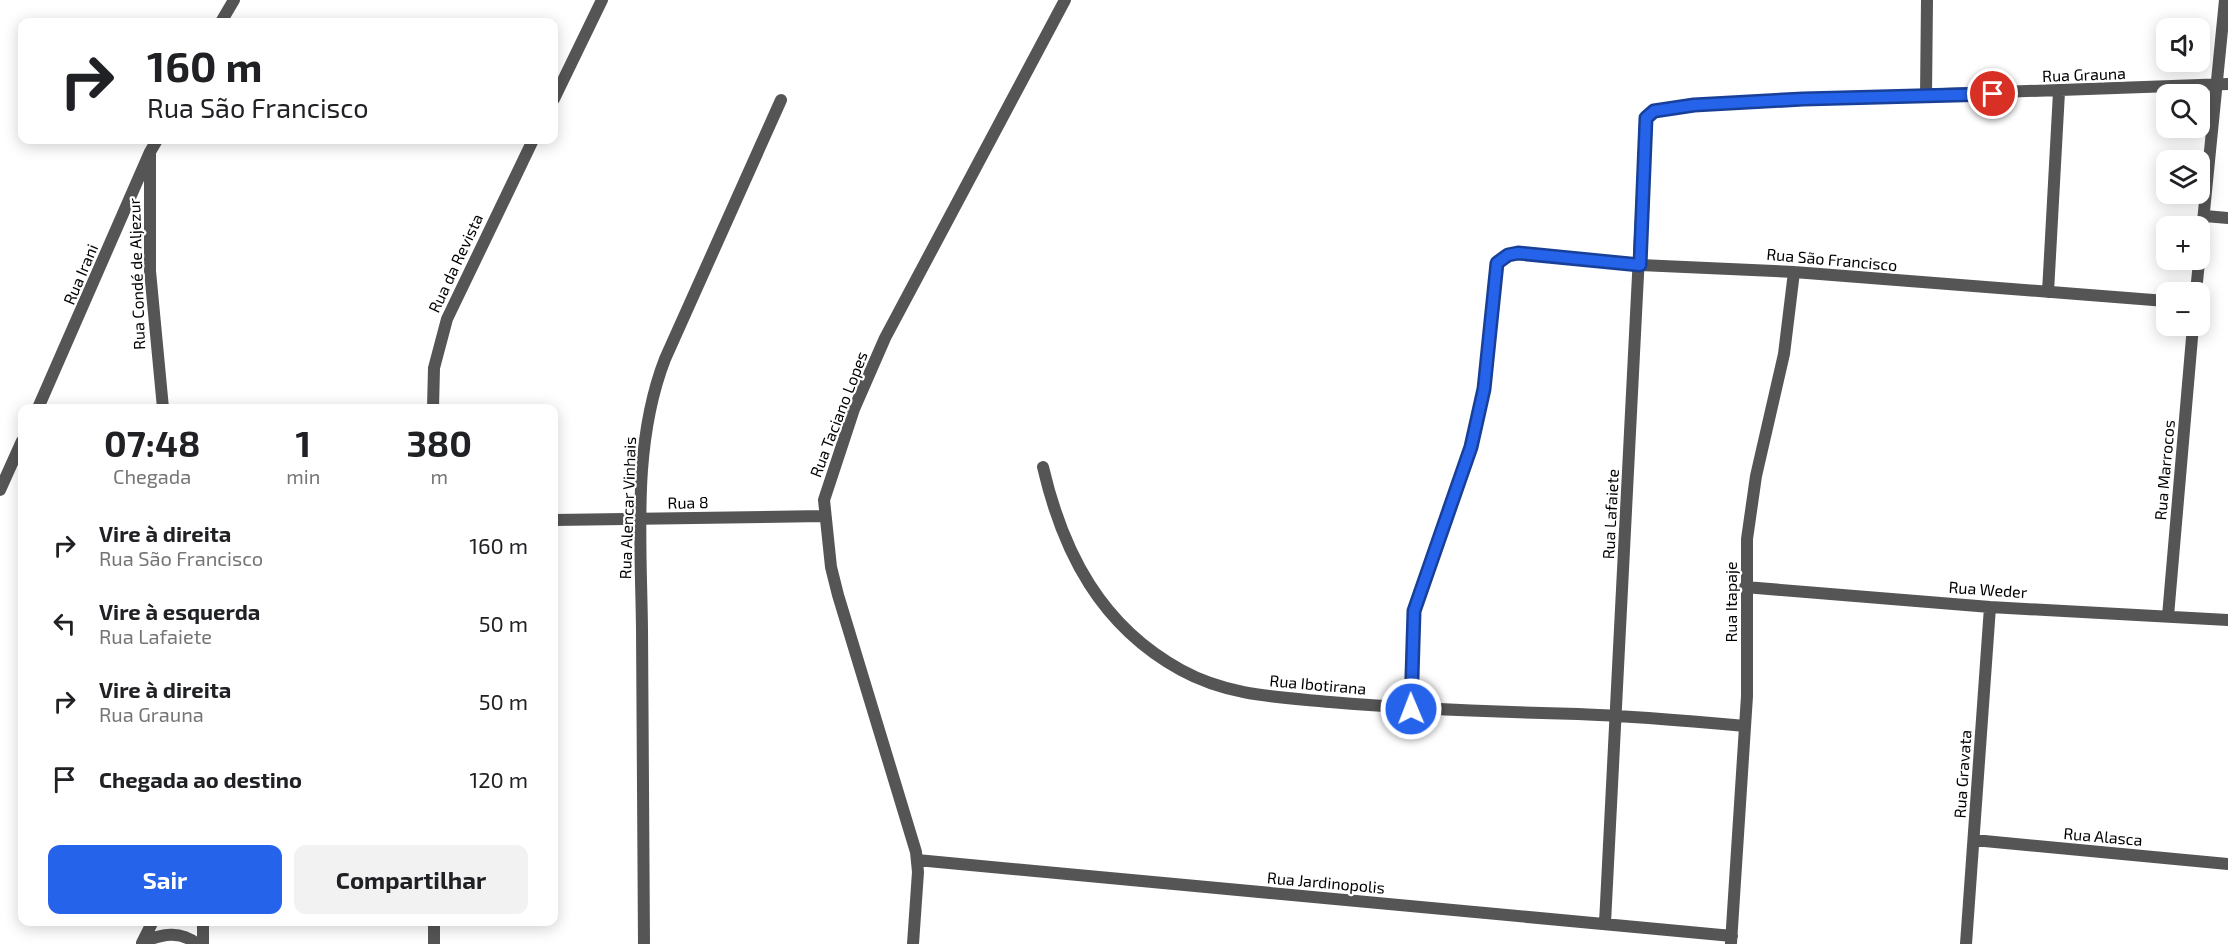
<!DOCTYPE html>
<html lang="pt">
<meta charset="utf-8">
<style>
:root{--surface:#fff;--page:#f2f2f2;--text:#202124;--muted:#757577;--accent:#2563eb}
body{margin:0;font-family:"Exo 2",sans-serif;background:var(--page);color:var(--text);height:100vh;display:flex;flex-direction:column;font-size:22px;white-space:nowrap}
*{box-sizing:border-box;margin:0}
p{font-size:20px;color:var(--muted)}
.icon{flex:none;width:33px;height:33px;fill:none;stroke:currentColor;stroke-width:2;stroke-linecap:round;stroke-linejoin:round}
.map{position:relative;flex:1;overflow:hidden}
.sheet{position:absolute;left:18px;top:404px;width:540px;height:522px;display:flex;flex-direction:column;background:var(--surface);border-radius:12px;box-shadow:0 3px 15px #0003}
.sheet>*{flex:none}
.guide{position:absolute;left:18px;top:18px;width:540px;height:126px;border-radius:12px;box-shadow:0 3px 15px #0003;background:#fff;color:var(--text);overflow:hidden}
.buttons{position:absolute;left:2156px;top:18px;display:grid;gap:12px}
.buttons a{display:grid;place-items:center;width:54px;height:54px;border-radius:12px;background:var(--surface);box-shadow:0 3px 15px #0003;font-size:30px}
.pin{position:absolute;display:grid;place-items:center;width:51px;height:51px;color:#fff;margin:-26px;border:3px solid #fff;border-radius:50%;box-shadow:0 2px 6px #0007}
.me{position:absolute;width:66px;margin:-33px;rotate:359deg;stroke-linejoin:round;filter:drop-shadow(0 0 4px #0008)}
.turn{display:flex;align-items:center;gap:21px;height:126px;padding:0 30px;font-size:27px}
.turn .icon{width:78px;height:78px;stroke-width:2.5}
.turn b{display:block;font-size:42px;line-height:51px}
.eta{display:flex;justify-content:space-evenly;align-items:center;height:102px;text-align:center}
.eta b{font-size:36px;font-weight:700;line-height:42px}
.button{display:flex;gap:12px;margin-top:auto;padding:12px 30px}
.button a{flex:1;height:69px;border-radius:12px;background:var(--accent);color:#fff;font-size:24px;font-weight:700;line-height:69px;text-align:center}
.button a+a{background:var(--page);color:var(--text)}
ul{padding:0;list-style:none}
li{display:flex;align-items:center;gap:18px;height:78px;padding:0 30px}
li div{flex:1}
li b{display:block;font-size:22px}
li em{font-style:normal}
.map>svg:first-child{display:block}
</style>
<div class="map">
<svg width="2228" height="944" viewBox="0 0 2228 944">
<rect width="100%" height="100%" fill="#fff"/>
<g fill="none" stroke-linecap="round" stroke-linejoin="round">
<!-- street -->
<path stroke="#555" stroke-width="12" d="M 221,22 L 234,0
M 1926,96 L 1927,0
M 554,99 L 602,0
M 157,140 L 150,152 L 150,271 L 163,408
M 2205,216 L 2228,218
M 2048,292 L 2059,92
M 2196,292 L 2225,0
M 38,408 L 150,152
M 433,408 L 434,368 L 447,319 L 533,140
M 1043,467 C 1063,553 1101,626 1181,670 C 1228,696 1278,697 1330,702 C 1413,709 1495,712 1578,714 C 1634,716 1690,721 1745,726
M 0,490 L 22,441
M 554,520 L 824,516
M 1745,587 L 1990,607 L 2228,620
M 2168,616 L 2193,326
M 1411,709 L 1414,611 L 1471,447 L 1484,389 L 1496,272 C 1498,259 1505,255 1518,253 L 1640,265 L 1794,272 L 2166,301
M 1974,840 L 2228,864
M 917,860 L 1732,936
M 203,921 L 203,944
M 434,921 L 434,944
M 1605,923 L 1646,118 L 1655,111 L 1694,105 L 1803,99 L 2228,84
M 143,942 C 162,934 180,930 197,944
M 142,943 L 153,921
M 1731,943 L 1747,696 L 1747,539 L 1756,476 L 1784,354 L 1794,272
M 644,944 C 643,839 642,734 642,629 C 641,540 632,444 665,359 L 781,100
M 913,944 L 918,872 L 916,852 L 838,595 L 831,567 L 824,500 L 854,409 L 885,338 L 1065,0
M 1966,944 L 1990,607"/>
</g>
<g fill="none" stroke-linecap="round" stroke-linejoin="round">
<defs>
<path id="route" d="M 1411,709 L 1414,611 L 1471,447 L 1484,389 L 1497,263 L 1508,255 L 1518,253 L 1640,265 L 1646,118 L 1654,111 L 1694,105 L 1803,99 L 1993,94"/>
</defs>
<!-- route casing -->
<use href="#route" stroke="#184099" stroke-width="15"/>
<!-- route -->
<use href="#route" stroke="#2563eb" stroke-width="10"/>
</g>
<g text-anchor="middle" dominant-baseline="central" stroke-width="4.5" stroke-linejoin="round" paint-order="stroke">
<!-- street labels -->
<g font-size="16" fill="#000" stroke="#fff">
<text transform="translate(2084 74) rotate(-2)">Rua Grauna</text>
<text transform="translate(1832 259) rotate(5)">Rua São Francisco</text>
<text transform="translate(455 263) rotate(-65)">Rua da Revista</text>
<text transform="translate(80 274) rotate(-67)">Rua Irani</text>
<text transform="translate(136 274) rotate(-92)">Rua Condé de Aljezur</text>
<text transform="translate(838 414) rotate(-69)">Rua Taciano Lopes</text>
<text transform="translate(2164 470) rotate(-85)">Rua Marrocos</text>
<text transform="translate(688 502) rotate(-1)">Rua 8</text>
<text transform="translate(627 508) rotate(-88)">Rua Alencar Vinhais</text>
<text transform="translate(1610 514) rotate(-87)">Rua Lafaiete</text>
<text transform="translate(1988 589) rotate(4)">Rua Weder</text>
<text transform="translate(1730 602) rotate(-90)">Rua Itapaje</text>
<text transform="translate(1318 684) rotate(5)">Rua Ibotirana</text>
<text transform="translate(1962 774) rotate(-86)">Rua Gravata</text>
<text transform="translate(2103 836) rotate(5)">Rua Alasca</text>
<text transform="translate(1326 882) rotate(5)">Rua Jardinopolis</text>
</g>
</g>
</svg>
<div class="buttons">
<a><svg class="icon" aria-label="sound" viewBox="0 0 24 24"><path d="M4 9h4l5-4v14l-5-4H4zM17 9q2 3 0 6"/></svg></a>
<a><svg class="icon" aria-label="search" viewBox="0 0 24 24"><circle cx="10" cy="10" r="6"/><path d="M15 15l6 6"/></svg></a>
<a><svg class="icon" aria-label="layers" viewBox="0 0 24 24"><path d="M12 4l9 5-9 5-9-5zM3 14l9 5 9-5"/></svg></a>
<a>+</a>
<a>−</a>
</div>
<div class="pin" style="left:1993px;top:94px;background:#d93025"><svg class="icon" aria-label="arrive" viewBox="0 0 24 24"><path d="M6 21V4h12l-3 4 3 4H6"/></svg></div>
<svg class="me" style="left:1411px;top:709px" viewBox="-20 -20 40 40"><circle r="17" fill="#2563eb" stroke="#fff" stroke-width="3"/><path d="M0-11L8 9 0 5-8 9z" fill="#fff"/></svg>
<div class="guide">
<div class="turn"><svg class="icon" aria-label="right" viewBox="0 0 24 24"><path d="M7 20v-9h11M14 6l5 5-5 5"/></svg><div><b>160 m</b>Rua São Francisco</div></div>
</div>
<section class="sheet">
<div class="eta">
<div><b>07:48</b><p>Chegada</p></div>
<div><b>1</b><p>min</p></div>
<div><b>380</b><p>m</p></div>
</div>
<ul>
<li><svg class="icon" aria-label="right" viewBox="0 0 24 24"><path d="M7 20v-9h11M14 6l5 5-5 5"/></svg><div><b>Vire à direita</b><p>Rua São Francisco</p></div><em>160 m</em></li>
<li><svg class="icon" aria-label="left" viewBox="0 0 24 24"><path d="M17 20v-9H6M10 6l-5 5 5 5"/></svg><div><b>Vire à esquerda</b><p>Rua Lafaiete</p></div><em>50 m</em></li>
<li><svg class="icon" aria-label="right" viewBox="0 0 24 24"><path d="M7 20v-9h11M14 6l5 5-5 5"/></svg><div><b>Vire à direita</b><p>Rua Grauna</p></div><em>50 m</em></li>
<li><svg class="icon" aria-label="arrive" viewBox="0 0 24 24"><path d="M6 21V4h12l-3 4 3 4H6"/></svg><div><b>Chegada ao destino</b></div><em>120 m</em></li>
</ul>
<div class="button"><a>Sair</a><a>Compartilhar</a></div>
</section>
</div>
